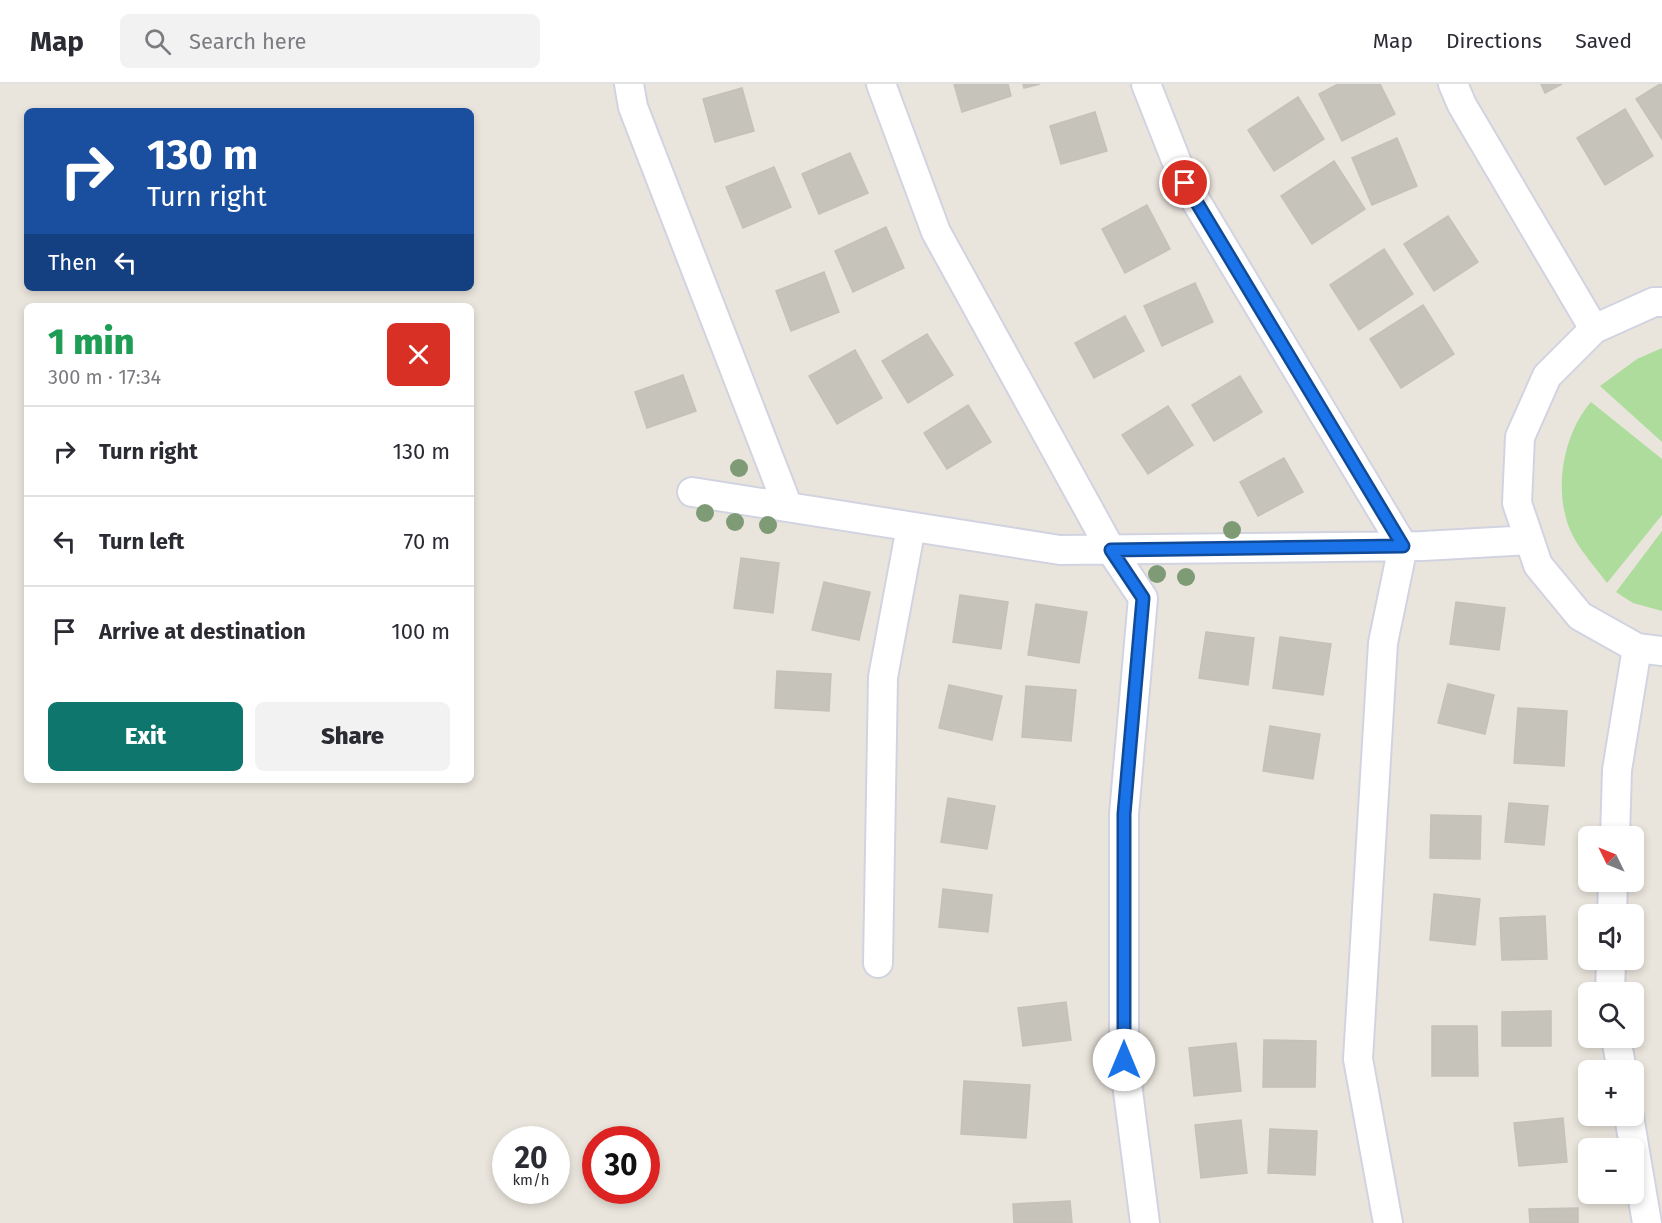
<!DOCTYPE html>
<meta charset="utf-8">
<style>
:root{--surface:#fff;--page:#f2f2f3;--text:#2b2b33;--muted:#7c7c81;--line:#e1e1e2;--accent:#0f766e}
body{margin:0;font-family:"Fira Sans",sans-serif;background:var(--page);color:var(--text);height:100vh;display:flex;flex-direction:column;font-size:22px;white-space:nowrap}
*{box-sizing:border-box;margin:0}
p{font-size:20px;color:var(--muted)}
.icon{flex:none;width:33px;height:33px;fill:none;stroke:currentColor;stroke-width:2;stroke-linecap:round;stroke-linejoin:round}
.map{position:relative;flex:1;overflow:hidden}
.panel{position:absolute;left:24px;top:219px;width:450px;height:480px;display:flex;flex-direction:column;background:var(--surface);border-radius:9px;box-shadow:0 3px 9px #0003}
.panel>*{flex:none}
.guide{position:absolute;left:24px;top:24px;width:450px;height:183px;border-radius:9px;box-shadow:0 3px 9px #0003;background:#1a4fa0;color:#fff;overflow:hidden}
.needle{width:39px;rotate:313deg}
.controls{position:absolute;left:1578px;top:742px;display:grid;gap:12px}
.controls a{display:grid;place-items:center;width:66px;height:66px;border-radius:9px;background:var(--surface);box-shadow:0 3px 9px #0003;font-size:30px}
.speed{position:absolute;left:492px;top:1042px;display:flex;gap:12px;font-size:30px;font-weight:700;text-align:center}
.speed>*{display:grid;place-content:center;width:78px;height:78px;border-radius:50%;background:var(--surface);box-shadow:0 3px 9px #0003;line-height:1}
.speed small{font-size:15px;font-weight:400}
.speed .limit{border:9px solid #d22;background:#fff;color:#111}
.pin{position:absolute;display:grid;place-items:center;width:51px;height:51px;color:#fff;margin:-26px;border:3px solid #fff;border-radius:50%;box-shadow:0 2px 6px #0007}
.me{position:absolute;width:66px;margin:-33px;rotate:0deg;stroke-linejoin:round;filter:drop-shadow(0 0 4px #0008)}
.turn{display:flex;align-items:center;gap:21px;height:126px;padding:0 24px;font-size:27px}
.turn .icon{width:78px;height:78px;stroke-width:2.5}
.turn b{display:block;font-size:42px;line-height:51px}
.then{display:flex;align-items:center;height:57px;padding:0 24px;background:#0003;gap:12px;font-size:22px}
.round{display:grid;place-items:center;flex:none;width:63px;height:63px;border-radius:9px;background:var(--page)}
.overview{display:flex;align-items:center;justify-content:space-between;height:102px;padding:0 24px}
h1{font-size:36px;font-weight:800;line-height:45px;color:#1e9e55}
.primary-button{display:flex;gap:12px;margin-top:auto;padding:12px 24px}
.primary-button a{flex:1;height:69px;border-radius:9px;background:var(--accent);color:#fff;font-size:24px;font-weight:800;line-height:69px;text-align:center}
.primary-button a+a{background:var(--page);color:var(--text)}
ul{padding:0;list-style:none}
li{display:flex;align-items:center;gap:18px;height:90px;padding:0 24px;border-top:2px solid var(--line)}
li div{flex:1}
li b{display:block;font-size:22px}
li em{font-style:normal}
header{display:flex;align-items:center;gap:36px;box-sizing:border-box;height:84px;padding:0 30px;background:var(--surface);border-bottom:2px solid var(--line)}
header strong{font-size:28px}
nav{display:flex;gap:33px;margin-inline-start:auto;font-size:21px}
.search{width:420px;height:54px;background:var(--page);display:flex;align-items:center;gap:15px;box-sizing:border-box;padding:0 21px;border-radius:9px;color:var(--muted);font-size:22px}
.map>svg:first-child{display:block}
</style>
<header>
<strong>Map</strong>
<div class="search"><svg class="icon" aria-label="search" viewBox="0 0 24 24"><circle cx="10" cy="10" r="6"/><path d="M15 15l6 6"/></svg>Search here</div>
<nav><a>Map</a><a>Directions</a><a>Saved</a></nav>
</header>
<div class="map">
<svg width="1662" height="1139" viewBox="0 0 1662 1139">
<rect width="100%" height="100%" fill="#eae5dc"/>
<!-- green -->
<path fill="#addc9d" d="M 1662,264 L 1662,358 L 1600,302 L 1637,275 Z
M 1591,318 L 1662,375 L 1662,431 L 1607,499 C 1596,484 1583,470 1574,454 C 1552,414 1561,352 1591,318 Z
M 1662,447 L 1662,527 L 1633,519 L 1616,508 Z"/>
<!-- building -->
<path fill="#c6c3bb" stroke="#c5c1b6" stroke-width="1.5" d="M 954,0 L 1008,0 L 1011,12 L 962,28 Z
M 1023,0 L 1040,0 L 1024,4 Z
M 1338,0 L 1380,0 L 1395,30 L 1342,57 L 1319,10 Z
M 1541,0 L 1562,0 L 1545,9 Z
M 1660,0 L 1662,0 L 1662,55 L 1636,15 Z
M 742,4 L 754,47 L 715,58 L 703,15 Z
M 1298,13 L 1324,55 L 1274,87 L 1248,46 Z
M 1625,25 L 1653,72 L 1605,101 L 1577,54 Z
M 1095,28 L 1107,67 L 1061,80 L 1050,42 Z
M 1397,54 L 1417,102 L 1372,121 L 1352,74 Z
M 850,69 L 868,109 L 819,130 L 802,90 Z
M 1334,77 L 1365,125 L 1312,160 L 1281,112 Z
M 774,83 L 791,123 L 743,144 L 726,103 Z
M 1147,121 L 1170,165 L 1125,189 L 1102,145 Z
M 1448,132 L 1478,178 L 1434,207 L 1404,160 Z
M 886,143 L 904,184 L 853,208 L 835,167 Z
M 1384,165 L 1413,210 L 1359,246 L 1330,201 Z
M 824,188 L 839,228 L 791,247 L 776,207 Z
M 1195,199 L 1213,238 L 1162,262 L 1144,222 Z
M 1423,221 L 1454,270 L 1401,304 L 1370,255 Z
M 1125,232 L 1144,267 L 1094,294 L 1075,259 Z
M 927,250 L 953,291 L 908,319 L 882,277 Z
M 855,266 L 882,314 L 837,340 L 809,292 Z
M 683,291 L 696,327 L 647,344 L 635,308 Z
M 1240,292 L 1262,328 L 1214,357 L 1192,321 Z
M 968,321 L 991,358 L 947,385 L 924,349 Z
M 1168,322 L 1193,361 L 1148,390 L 1122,351 Z
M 1284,374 L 1303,408 L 1258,432 L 1240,398 Z
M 741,474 L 779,479 L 773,529 L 734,524 Z
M 824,498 L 870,508 L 859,556 L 812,546 Z
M 960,511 L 1008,518 L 1001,565 L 953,558 Z
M 1456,518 L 1505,524 L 1499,566 L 1450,560 Z
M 1036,520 L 1087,528 L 1079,579 L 1028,571 Z
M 1206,548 L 1254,554 L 1248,601 L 1199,594 Z
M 1280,553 L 1331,560 L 1323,611 L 1273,604 Z
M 777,587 L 831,590 L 829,627 L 775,624 Z
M 1448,600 L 1494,611 L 1485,650 L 1438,639 Z
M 949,601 L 1002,612 L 992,656 L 939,644 Z
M 1026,602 L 1076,606 L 1071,657 L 1022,653 Z
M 1518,624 L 1567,627 L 1564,682 L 1514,679 Z
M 1270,642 L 1320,650 L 1313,695 L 1263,687 Z
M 948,714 L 995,722 L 987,765 L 941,758 Z
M 1509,719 L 1548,722 L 1544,761 L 1505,758 Z
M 1431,731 L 1481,732 L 1480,775 L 1430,774 Z
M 943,805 L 992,811 L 988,848 L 939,843 Z
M 1434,810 L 1480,815 L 1475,861 L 1430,856 Z
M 1545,832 L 1547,875 L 1502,876 L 1500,834 Z
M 1066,918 L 1071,956 L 1023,962 L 1018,924 Z
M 1551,927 L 1551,962 L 1502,962 L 1502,928 Z
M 1432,942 L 1477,942 L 1478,992 L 1432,992 Z
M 1264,956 L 1316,957 L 1315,1003 L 1263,1003 Z
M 1236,959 L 1241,1007 L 1194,1012 L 1189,964 Z
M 964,997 L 1030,1001 L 1026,1054 L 961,1050 Z
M 1563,1034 L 1567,1078 L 1519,1082 L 1514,1039 Z
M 1241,1036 L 1247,1089 L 1201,1094 L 1195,1041 Z
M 1270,1045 L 1317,1047 L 1315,1091 L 1268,1089 Z
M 1070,1117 L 1072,1139 L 1014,1139 L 1013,1120 Z
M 1578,1124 L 1578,1139 L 1530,1139 L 1529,1125 Z"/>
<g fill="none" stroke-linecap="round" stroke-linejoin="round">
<defs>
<path id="minor" d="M 629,0 L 633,23 L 788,423
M 881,0 L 936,148 L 1111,466 L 1143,514 L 1124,730 L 1124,976 L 1145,1139
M 1146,0 L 1185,99 L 1403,462 L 1383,559 L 1358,975 L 1388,1139
M 1453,0 L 1462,21 L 1594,245
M 1662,218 L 1654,218 L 1594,245 L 1547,292 L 1520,353 L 1517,419 L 1538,481 L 1580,532 L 1637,564 L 1662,567
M 692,408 L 1060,466 L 1423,462 L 1529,456
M 1615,753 L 1617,686 L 1637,564
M 1612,831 L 1613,798
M 878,879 L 883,593 L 911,443
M 1610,909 L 1611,876
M 1616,954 L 1622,987
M 1629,1032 L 1647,1139"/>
</defs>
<!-- minor casing -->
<use href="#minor" stroke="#d2d3e1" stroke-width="32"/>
<!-- minor -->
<use href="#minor" stroke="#fff" stroke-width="28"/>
</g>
<!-- trees -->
<g fill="#7f9b75">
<circle cx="739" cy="384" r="9"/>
<circle cx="705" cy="429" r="9"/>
<circle cx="735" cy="438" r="9"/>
<circle cx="768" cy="441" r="9"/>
<circle cx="1232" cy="446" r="9"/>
<circle cx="1157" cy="490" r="9"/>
<circle cx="1186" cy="493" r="9"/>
</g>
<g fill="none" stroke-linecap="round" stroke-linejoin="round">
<defs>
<path id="route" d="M 1124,976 L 1124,730 L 1143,514 L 1111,466 L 1403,462 L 1185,99"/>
</defs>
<!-- route casing -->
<use href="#route" stroke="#114b97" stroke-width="15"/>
<!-- route -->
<use href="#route" stroke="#1a73e8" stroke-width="10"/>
</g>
</svg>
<div class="controls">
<a><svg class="needle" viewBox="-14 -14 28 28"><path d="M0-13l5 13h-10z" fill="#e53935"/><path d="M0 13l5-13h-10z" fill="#7c7c81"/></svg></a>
<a><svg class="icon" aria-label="sound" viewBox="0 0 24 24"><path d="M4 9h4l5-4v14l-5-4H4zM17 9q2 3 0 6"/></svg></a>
<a><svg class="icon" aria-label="search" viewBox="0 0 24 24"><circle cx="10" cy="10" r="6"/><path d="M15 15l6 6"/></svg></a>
<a>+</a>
<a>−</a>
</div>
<div class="speed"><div>20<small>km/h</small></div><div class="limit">30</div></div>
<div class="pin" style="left:1185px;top:99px;background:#d93025"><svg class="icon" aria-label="arrive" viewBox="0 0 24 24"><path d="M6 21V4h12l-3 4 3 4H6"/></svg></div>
<svg class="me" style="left:1124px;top:976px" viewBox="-20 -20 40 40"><circle r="19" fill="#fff"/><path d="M0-13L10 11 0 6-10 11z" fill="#1a73e8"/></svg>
<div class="guide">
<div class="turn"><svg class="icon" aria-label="right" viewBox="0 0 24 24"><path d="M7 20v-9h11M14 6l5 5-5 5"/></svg><div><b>130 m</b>Turn right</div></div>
<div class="then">Then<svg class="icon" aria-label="left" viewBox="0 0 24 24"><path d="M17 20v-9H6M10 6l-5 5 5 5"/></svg></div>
</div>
<section class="panel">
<div class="overview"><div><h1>1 min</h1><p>300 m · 17:34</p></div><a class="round" style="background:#d93025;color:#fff"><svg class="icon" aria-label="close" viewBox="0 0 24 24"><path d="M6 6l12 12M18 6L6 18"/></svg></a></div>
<ul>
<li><svg class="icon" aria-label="right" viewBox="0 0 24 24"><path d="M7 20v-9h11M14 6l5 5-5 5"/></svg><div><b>Turn right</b></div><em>130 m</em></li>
<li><svg class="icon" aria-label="left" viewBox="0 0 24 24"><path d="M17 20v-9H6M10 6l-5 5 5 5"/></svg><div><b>Turn left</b></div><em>70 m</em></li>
<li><svg class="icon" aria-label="arrive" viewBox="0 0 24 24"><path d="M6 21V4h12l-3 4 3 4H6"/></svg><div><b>Arrive at destination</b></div><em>100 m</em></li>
</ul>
<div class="primary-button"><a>Exit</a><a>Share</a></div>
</section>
</div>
